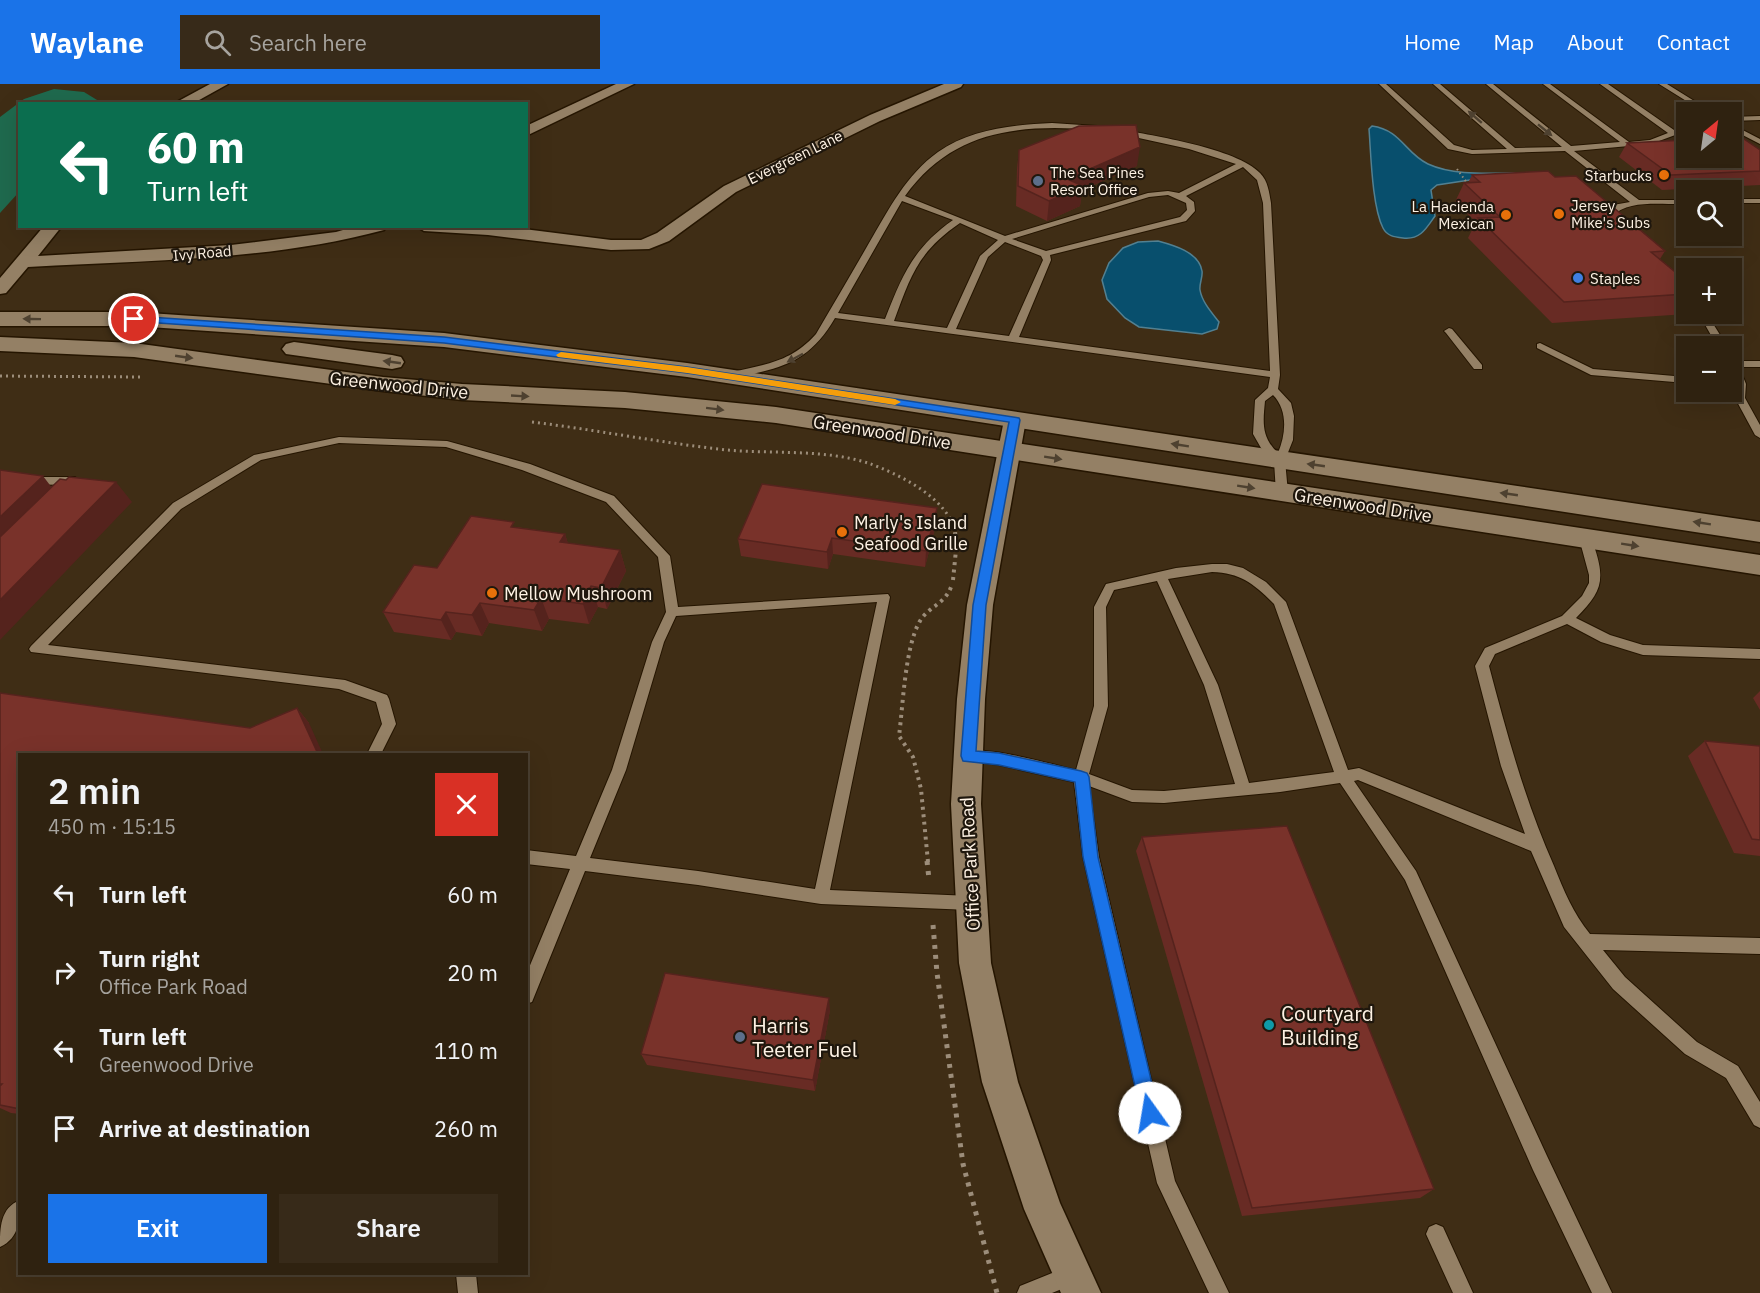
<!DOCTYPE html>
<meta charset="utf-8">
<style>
:root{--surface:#2f2210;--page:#372a19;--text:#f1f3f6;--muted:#a7a49f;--line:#4a3f30;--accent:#1a73e8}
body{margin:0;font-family:"IBM Plex Sans",sans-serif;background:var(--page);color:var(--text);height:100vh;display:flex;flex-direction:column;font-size:22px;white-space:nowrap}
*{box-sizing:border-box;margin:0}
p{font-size:20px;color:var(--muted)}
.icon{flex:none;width:33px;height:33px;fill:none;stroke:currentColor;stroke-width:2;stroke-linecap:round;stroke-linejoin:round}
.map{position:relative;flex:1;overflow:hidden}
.details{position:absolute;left:18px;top:669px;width:510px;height:522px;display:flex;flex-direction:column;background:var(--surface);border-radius:0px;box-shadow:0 6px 24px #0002,0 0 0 2px var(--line)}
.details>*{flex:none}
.guide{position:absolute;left:18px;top:18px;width:510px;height:126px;border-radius:0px;box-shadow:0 6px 24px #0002,0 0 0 2px var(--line);background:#0b6e4f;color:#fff;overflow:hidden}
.needle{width:39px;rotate:29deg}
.controls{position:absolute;left:1676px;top:18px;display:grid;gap:12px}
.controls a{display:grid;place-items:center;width:66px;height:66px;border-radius:0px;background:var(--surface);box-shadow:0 6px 24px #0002,0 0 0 2px var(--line);font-size:30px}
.pin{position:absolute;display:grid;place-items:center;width:51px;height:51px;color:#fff;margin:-26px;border:3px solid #fff;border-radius:50%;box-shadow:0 2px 6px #0007}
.me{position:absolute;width:66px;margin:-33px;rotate:347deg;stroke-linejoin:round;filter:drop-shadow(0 0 4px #0008)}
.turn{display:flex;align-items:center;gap:21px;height:126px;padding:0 30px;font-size:27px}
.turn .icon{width:78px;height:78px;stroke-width:2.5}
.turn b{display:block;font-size:42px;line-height:51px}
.round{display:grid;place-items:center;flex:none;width:63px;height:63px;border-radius:0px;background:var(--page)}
.overview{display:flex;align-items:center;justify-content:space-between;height:102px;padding:0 30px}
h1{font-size:36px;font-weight:600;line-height:45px}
.cta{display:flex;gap:12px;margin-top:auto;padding:12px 30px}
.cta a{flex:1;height:69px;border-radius:0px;background:var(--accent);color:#fff;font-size:24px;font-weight:600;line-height:69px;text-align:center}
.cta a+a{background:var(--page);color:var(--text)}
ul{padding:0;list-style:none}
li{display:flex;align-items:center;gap:18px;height:78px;padding:0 30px}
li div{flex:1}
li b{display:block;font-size:22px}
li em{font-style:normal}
header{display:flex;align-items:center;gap:36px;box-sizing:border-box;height:84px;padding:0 30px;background:var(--accent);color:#fff}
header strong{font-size:28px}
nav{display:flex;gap:33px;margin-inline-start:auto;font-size:21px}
.search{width:420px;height:54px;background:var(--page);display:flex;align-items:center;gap:15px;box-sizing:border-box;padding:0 21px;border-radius:0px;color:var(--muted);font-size:22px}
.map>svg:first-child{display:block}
</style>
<header>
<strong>Waylane</strong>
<div class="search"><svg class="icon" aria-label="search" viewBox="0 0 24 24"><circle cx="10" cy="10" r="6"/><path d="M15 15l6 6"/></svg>Search here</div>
<nav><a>Home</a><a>Map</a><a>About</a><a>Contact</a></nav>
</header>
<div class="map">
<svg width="1760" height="1209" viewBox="0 0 1760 1209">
<rect width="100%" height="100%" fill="#3f2d15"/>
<!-- green -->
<path fill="#1f6a4e" d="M 54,5 L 84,8 L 102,19 L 20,20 L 19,108 L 0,129 L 0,33 L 24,15 Z"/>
<!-- water -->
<path fill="#084f6d" stroke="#528091" stroke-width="1.5" d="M 1372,42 C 1401,46 1405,69 1428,80 C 1454,92 1489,89 1516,89 L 1437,101 L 1431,106 L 1435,132 C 1426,145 1420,156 1403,154 C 1394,153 1387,152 1383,144 C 1372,122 1371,71 1369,45 Z
M 1158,157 C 1173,161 1199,168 1202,187 C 1203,193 1199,200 1200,206 C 1202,218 1212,229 1219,238 L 1217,245 L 1202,250 L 1139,243 L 1125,234 L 1107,215 L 1102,196 L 1109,179 L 1123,164 L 1138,158 Z"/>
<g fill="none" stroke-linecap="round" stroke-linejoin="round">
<defs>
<path id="service" d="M 1379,0 L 1386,0 L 1454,61 L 1472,66 L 1507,65 L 1433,0 L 1440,0 L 1515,64 L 1562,63 L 1486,0 L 1493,0 L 1571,62 L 1620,58 L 1543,0 L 1550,0 L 1629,58 L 1650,56 L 1668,49 L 1600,0 L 1608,0 L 1674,46 L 1686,42 L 1686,47 L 1651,60 L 1574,67 L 1639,116 L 1686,116 L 1686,120 C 1663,121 1629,115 1612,132 L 1616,137 L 1615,139 L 1609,139 L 1603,132 L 1613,121 L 1630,118 L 1565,67 L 1472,70 L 1448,65 Z
M 1659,0 L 1667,0 L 1712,28 L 1704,28 Z
M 1760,32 L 1760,36 L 1731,37 L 1731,33 Z
M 1052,39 L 1097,42 L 1101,44 L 1097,46 C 1021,40 953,45 905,112 L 1005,152 L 1148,109 L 1168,107 L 1179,109 L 1236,80 L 1189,65 L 1116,49 L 1116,45 L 1119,45 C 1154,52 1236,64 1260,89 C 1268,97 1269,108 1271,119 L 1280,291 L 1278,305 L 1291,319 L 1294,332 L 1293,356 L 1285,376 L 1288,409 L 1286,412 L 1278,412 L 1276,409 L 1274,377 L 1261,364 L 1253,350 L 1255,316 L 1268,304 L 1270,293 L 835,234 C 809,279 780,285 732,294 L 727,291 L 728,289 C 765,280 790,279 816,250 C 834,219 852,189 869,159 C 889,125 906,91 938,68 C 971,45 1013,41 1052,39 ZM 1243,83 L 1257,96 L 1263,119 L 1270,287 L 1019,253 L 1051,176 L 1050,171 L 1186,137 L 1195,127 L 1194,118 L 1186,112 ZM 1168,111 L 1186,119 L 1187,126 L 1180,133 L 1046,167 L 1012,155 L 1149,113 ZM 902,117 L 953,136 C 913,164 902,192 885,235 L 838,229 ZM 960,139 L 998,156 L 980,172 L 947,244 L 894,237 C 911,191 918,168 960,139 ZM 1005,158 L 1041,172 L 1043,176 L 1009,252 L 956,245 L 988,173 ZM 1273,311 C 1288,326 1286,350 1278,369 C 1261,353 1263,338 1265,317 Z
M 1731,40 L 1760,55 L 1760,60 L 1731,45 Z
M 1731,115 L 1760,115 L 1760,119 L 1731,119 Z
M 1699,230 L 1707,230 L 1727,262 L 1717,262 Z
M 1449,244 L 1452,245 L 1482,281 L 1482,285 L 1474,285 L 1446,249 L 1444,247 Z
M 1540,259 L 1593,285 L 1686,293 L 1686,299 L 1591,291 L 1537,264 L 1537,260 Z
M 1731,274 L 1736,277 L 1760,277 L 1760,283 L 1739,283 L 1746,300 L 1745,314 L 1760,341 L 1760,354 L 1755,351 L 1735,314 L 1736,300 L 1731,288 Z
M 339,353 L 447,357 L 530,380 L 614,412 L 670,472 L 678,523 L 888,510 L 890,513 L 830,806 L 971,812 L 977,814 L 979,819 L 977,824 L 971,826 L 821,820 L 698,801 L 585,787 L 532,918 L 526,920 L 526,891 L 570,785 L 526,780 L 526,766 L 576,772 L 612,686 L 652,558 L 666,528 L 658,473 L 606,418 L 522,386 L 446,363 L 339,359 L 261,376 L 181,425 L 48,561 L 345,596 L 387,611 L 389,615 L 396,640 L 381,670 L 367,670 L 382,640 L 376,618 L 339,605 L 31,568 L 29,565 L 31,562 L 173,419 L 254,371 ZM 877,518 L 815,805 L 698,787 L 590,774 L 626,686 L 664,558 L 676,532 Z
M 0,393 L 75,393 L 81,397 L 75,401 L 6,400 L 0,403 Z
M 1585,450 C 1592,453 1592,458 1595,465 C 1606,498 1600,510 1576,534 L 1610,551 L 1643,561 L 1760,565 L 1760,575 L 1643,571 L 1601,558 L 1567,540 L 1495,570 L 1489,582 C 1507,650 1525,717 1554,782 C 1564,807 1573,829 1590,850 L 1760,854 L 1760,870 L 1603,866 L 1625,893 L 1697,958 L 1738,982 L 1760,1018 L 1760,1044 L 1754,1041 L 1726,994 L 1685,970 L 1613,905 L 1564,843 L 1531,767 L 1358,696 L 1354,697 L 1416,787 L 1547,1072 L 1612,1209 L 1592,1209 L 1533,1086 L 1405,796 L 1340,699 L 1280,708 L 1164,719 L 1132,718 L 1089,702 L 1099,773 L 1175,1097 L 1229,1209 L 1209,1209 L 1157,1099 L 1083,773 L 1074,698 L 999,681 L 963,676 L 961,672 L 963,668 C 985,661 1051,680 1076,686 L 1094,622 L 1094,523 L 1106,500 L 1176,484 L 1212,480 L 1227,480 L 1243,484 L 1266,498 L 1286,518 L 1348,686 L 1359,684 L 1364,686 L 1525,750 L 1501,682 L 1475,582 L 1485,564 L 1562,532 L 1582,512 L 1589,499 L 1589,491 L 1579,454 ZM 1212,488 C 1241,489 1254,500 1274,520 L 1334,688 L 1249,699 L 1218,601 L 1168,495 ZM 1157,497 L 1204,601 L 1235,700 L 1164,707 L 1132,706 L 1089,690 L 1108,622 L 1106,523 L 1114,506 Z
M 20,1116 C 20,1134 20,1154 0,1163 C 0,1144 0,1124 20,1116 Z
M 1436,1140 L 1443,1143 L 1473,1209 L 1453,1209 L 1426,1150 L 1429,1143 Z
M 1072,1181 L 1079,1184 L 1082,1191 L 1079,1198 L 1052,1209 L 1017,1209 L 1020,1202 Z
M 456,1190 L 476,1190 L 478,1209 L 458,1209 Z"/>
<path id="minor" d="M 210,0 L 228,0 L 192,20 L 173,20 Z
M 616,0 L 634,0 L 526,52 L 526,42 Z
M 944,0 L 963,0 L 961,3 L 880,37 L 736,108 L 669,157 L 649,165 L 611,166 L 488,151 L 424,147 L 416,142 L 501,142 L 611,156 L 641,156 L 657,149 L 724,102 L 870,31 Z
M 44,142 L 62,142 L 38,172 L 231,161 L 336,148 L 357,142 L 386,142 L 384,146 C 269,177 147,176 28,183 L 6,209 L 0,210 L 0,194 Z
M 1015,330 L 1022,331 L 1026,336 L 993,521 L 985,615 L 981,720 L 991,879 L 1018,998 L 1060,1119 L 1101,1209 L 1061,1209 L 1024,1125 L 982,998 L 959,879 L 951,720 L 957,615 L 967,521 L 1004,336 L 1008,331 Z"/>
<path id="tertiary" d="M 0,228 L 134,228 L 444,249 L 687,279 L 1760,438 L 1760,458 L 687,293 L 444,263 L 134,242 L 0,242 Z
M 0,253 L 134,259 L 383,293 L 462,300 L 625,308 L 776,323 L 1760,471 L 1760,491 L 776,339 L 625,324 L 462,316 L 383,307 L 134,273 L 0,267 Z
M 294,258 L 392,271 L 401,273 L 404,278 L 401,283 L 392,285 L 286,270 L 282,265 L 286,260 Z"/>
</defs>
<!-- service casing -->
<use href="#service" stroke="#251500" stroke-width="2"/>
<!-- minor casing -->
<use href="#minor" stroke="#251500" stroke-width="3"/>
<!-- tertiary casing -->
<use href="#tertiary" stroke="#251500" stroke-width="3"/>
<!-- path-far3 -->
<path stroke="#9c8d7a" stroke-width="2" stroke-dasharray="1.5 3" stroke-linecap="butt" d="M 1457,85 L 1470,103"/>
<!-- path-far2 -->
<path stroke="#9c8d7a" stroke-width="3" stroke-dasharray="2 4" stroke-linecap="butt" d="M 0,292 L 143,293
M 532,338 C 597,346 662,359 727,366 C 773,370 824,365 868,379 C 899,390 948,414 955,448"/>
<!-- path-far1 -->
<path stroke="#9c8d7a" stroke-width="4" stroke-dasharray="3 4.5" stroke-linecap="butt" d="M 953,496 L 956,466 L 955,446
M 928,778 L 921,705 L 913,673 L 899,652 C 903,622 905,562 920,537 C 929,522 944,521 951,503"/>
<!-- path -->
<path stroke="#9c8d7a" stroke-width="5" stroke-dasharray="4 6" stroke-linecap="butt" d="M 927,777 L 929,795
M 933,841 L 937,889 L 963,1080 L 997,1209"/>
<!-- service -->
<use href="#service" fill="#948065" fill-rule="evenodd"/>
<!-- minor -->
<use href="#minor" fill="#948065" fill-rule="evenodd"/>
<!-- tertiary -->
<use href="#tertiary" fill="#948065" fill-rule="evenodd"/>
</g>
<!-- wall -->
<path fill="#682b24" d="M 1627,59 L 1760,66 L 1760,101 L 1662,106 L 1619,73 Z
M 1019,66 L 1137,82 L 1082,106 L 1080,122 L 1047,137 L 1016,122 L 1017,85 Z
M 1472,91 L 1555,93 L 1665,167 L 1660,175 L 1686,197 L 1686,230 L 1687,230 L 1552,239 L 1468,154 L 1476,138 L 1455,118 L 1464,99 L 1468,99 Z
M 936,440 L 925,483 L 833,470 L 828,485 L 741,472 L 738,455 Z
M 516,443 L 565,450 L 568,460 L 620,466 L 626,487 L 607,525 L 598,523 L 589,540 L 549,535 L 542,547 L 489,539 L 482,552 L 456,548 L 451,556 L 394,548 L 383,528 L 437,484 Z
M 1760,607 L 1760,626 L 1753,614 Z
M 0,609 L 250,644 L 297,624 L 309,639 L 20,670 L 20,1030 L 11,1029 L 0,1024 Z
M 1705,657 L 1760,662 L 1760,772 L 1734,769 L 1688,672 Z
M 1142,753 L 1434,1105 L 1420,1114 L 1242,1132 L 1136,767 Z
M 830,926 L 815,1007 L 647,981 L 641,970 Z"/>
<!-- shaded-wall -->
<path fill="#55231d" d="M 1140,63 L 1137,82 L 1082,106 L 1080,122 L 1047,137 L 1049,117 L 1067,95 Z
M 43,392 L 59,413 L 0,471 L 0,433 Z
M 116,398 L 132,418 L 0,556 L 0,516 Z
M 937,424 L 936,440 L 925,483 L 926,467 Z
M 565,450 L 572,471 L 560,458 Z
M 832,454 L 833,470 L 828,485 L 827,468 Z
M 620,466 L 626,487 L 607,525 L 601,504 Z
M 591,502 L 598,523 L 589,540 L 583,520 Z
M 541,514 L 549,535 L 542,547 L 534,526 Z
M 480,519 L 489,539 L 482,552 L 472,531 Z
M 446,528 L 456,548 L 451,556 L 441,536 Z
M 297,624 L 309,639 L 323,670 L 318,670 Z
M 829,914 L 830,926 L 815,1007 L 813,996 Z"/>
<!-- building -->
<path fill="#79322a" stroke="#55231d" stroke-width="1.5" d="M 1136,41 L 1140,63 L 1067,95 L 1083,102 L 1049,117 L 1018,102 L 1019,66 L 1079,42 Z
M 1731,53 L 1741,53 L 1760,66 L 1760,87 L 1671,91 L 1627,59 L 1686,56 L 1686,74 L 1731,74 Z
M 1548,87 L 1555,93 L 1576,92 L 1665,167 L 1651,168 L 1686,197 L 1686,210 L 1564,218 L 1478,134 L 1500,133 L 1464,99 L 1480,98 L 1472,91 Z
M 0,386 L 43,392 L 0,433 Z
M 69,393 L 116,398 L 0,516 L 0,453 L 60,395 L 66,396 Z
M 762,400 L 937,424 L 926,467 L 832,454 L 827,468 L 738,455 Z
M 471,432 L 514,438 L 511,443 L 565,450 L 560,458 L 620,466 L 601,504 L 591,502 L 583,520 L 541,514 L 534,526 L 480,519 L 472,531 L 446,528 L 441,536 L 383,528 L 414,481 L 437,484 Z
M 0,609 L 250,644 L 297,624 L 318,670 L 20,670 L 20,1025 L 0,1021 L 0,1002 L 2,1000 L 0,1000 Z
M 1705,657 L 1760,662 L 1760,756 L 1752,755 Z
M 1287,742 L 1434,1105 L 1252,1124 L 1142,753 Z
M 665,889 L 829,914 L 813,996 L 641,970 Z"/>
<!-- one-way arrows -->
<defs><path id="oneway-solid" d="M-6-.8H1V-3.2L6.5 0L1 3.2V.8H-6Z" transform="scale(1.5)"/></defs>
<g fill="#4e4130">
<use href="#oneway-solid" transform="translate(1475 33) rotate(-139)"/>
<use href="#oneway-solid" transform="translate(1545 46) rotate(39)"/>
<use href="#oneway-solid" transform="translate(32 235) rotate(-179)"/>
<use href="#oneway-solid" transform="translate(184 273) rotate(8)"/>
<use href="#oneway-solid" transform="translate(795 274) rotate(152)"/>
<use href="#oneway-solid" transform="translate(392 278) rotate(-172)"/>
<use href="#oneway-solid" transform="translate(520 312) rotate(3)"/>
<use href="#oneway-solid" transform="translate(715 325) rotate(7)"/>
<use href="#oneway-solid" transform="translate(1180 361) rotate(-171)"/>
<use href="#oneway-solid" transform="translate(1053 374) rotate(9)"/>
<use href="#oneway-solid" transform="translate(1316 381) rotate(-172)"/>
<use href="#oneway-solid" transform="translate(1246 403) rotate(9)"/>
<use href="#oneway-solid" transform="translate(1509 410) rotate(-172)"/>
<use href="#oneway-solid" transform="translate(1702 439) rotate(-171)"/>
<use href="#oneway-solid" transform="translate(1630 461) rotate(9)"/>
</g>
<!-- route -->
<path fill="#1a73e8" stroke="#114b97" stroke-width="1.5" d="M 134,232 L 444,253 L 687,283 L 1019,334 L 1020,336 L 986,521 L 976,667 L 999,669 L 1081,687 L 1087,689 L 1089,693 L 1098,773 L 1159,1029 L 1157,1036 L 1150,1038 L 1144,1036 L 1141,1029 L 1083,773 L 1075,698 L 999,681 L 963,677 L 961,672 L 973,521 L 1009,338 L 687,289 L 444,259 L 130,237 L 130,233 Z"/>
<!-- slow -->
<path fill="#f59e0b" d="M 561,268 L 687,283 L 895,315 L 901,318 L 895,321 L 687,289 L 558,273 L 556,271 Z"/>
<!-- markers -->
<g fill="#e8710a" stroke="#1f170d" stroke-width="2">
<circle cx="1664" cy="91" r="6"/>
<circle cx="1559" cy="130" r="6"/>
<circle cx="1506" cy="131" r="6"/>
<circle cx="842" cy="448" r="6"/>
<circle cx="492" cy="509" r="6"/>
</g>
<g fill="#5c6f8a" stroke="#1f170d" stroke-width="2">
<circle cx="1038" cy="97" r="6"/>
<circle cx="740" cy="953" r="6"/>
</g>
<circle fill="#3f7fe0" stroke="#1f170d" stroke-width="2" cx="1578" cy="194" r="6"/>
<circle fill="#0f9aa8" stroke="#1f170d" stroke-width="2" cx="1269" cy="941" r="6"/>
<g text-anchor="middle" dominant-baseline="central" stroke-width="4.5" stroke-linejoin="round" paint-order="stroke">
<!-- far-street labels -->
<g font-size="15" fill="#fef2e4" stroke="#1f170d">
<text transform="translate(795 73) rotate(-26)">Evergreen Lane</text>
<text transform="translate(202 169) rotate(-5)">Ivy Road</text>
</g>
<!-- far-poi labels -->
<g font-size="15" fill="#fef2e4" stroke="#1f170d" text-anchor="start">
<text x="1050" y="88">The Sea Pines<tspan x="1050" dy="17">Resort Office</tspan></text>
<text x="1652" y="91" text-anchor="end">Starbucks</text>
<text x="1571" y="121">Jersey<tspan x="1571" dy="17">Mike's Subs</tspan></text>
<text x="1494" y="122" text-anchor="end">La Hacienda<tspan x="1494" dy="17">Mexican</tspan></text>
<text x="1590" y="194">Staples</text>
</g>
<!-- street labels -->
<g font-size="18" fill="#fef2e4" stroke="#1f170d">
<text transform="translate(399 301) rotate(6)">Greenwood Drive</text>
<text transform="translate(882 348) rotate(9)">Greenwood Drive</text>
<text transform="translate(1363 421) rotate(9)">Greenwood Drive</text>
<text transform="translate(970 780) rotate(-93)">Office Park Road</text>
</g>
<!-- poi labels -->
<g font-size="18" fill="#fef2e4" stroke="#1f170d" text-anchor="start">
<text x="854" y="438">Marly's Island<tspan x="854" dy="21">Seafood Grille</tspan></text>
<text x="504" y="509">Mellow Mushroom</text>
</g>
<!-- near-poi labels -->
<g font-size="21" fill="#fef2e4" stroke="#1f170d" text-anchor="start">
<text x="1281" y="929">Courtyard<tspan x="1281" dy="24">Building</tspan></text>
<text x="752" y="941">Harris<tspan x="752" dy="24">Teeter Fuel</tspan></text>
</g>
</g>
</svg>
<div class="controls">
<a><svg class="needle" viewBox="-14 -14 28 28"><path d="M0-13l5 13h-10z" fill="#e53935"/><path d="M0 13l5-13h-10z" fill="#a7a49f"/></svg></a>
<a><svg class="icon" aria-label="search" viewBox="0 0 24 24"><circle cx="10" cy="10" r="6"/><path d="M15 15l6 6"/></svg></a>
<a>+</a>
<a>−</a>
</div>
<div class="pin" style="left:134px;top:235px;background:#d93025"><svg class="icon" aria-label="arrive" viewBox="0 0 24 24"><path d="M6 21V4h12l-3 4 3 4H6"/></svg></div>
<svg class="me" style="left:1150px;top:1029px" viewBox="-20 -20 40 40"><circle r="19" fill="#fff"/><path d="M0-13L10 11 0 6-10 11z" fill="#1a73e8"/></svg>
<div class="guide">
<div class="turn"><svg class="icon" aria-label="left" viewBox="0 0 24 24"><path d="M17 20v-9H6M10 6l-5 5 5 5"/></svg><div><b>60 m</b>Turn left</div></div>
</div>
<section class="details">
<div class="overview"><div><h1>2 min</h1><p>450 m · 15:15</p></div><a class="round" style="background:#d93025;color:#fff"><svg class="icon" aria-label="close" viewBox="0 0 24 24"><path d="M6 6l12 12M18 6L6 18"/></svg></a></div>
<ul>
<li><svg class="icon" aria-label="left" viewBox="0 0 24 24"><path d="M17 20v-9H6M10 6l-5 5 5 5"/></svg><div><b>Turn left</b></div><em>60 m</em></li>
<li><svg class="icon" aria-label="right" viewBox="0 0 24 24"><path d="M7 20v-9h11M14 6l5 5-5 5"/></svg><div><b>Turn right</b><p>Office Park Road</p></div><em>20 m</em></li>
<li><svg class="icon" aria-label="left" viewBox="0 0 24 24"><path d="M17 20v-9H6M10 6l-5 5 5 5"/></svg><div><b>Turn left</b><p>Greenwood Drive</p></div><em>110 m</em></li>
<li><svg class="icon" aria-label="arrive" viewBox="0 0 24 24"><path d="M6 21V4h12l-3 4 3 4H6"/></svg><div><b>Arrive at destination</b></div><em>260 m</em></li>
</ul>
<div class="cta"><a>Exit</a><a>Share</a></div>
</section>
</div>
